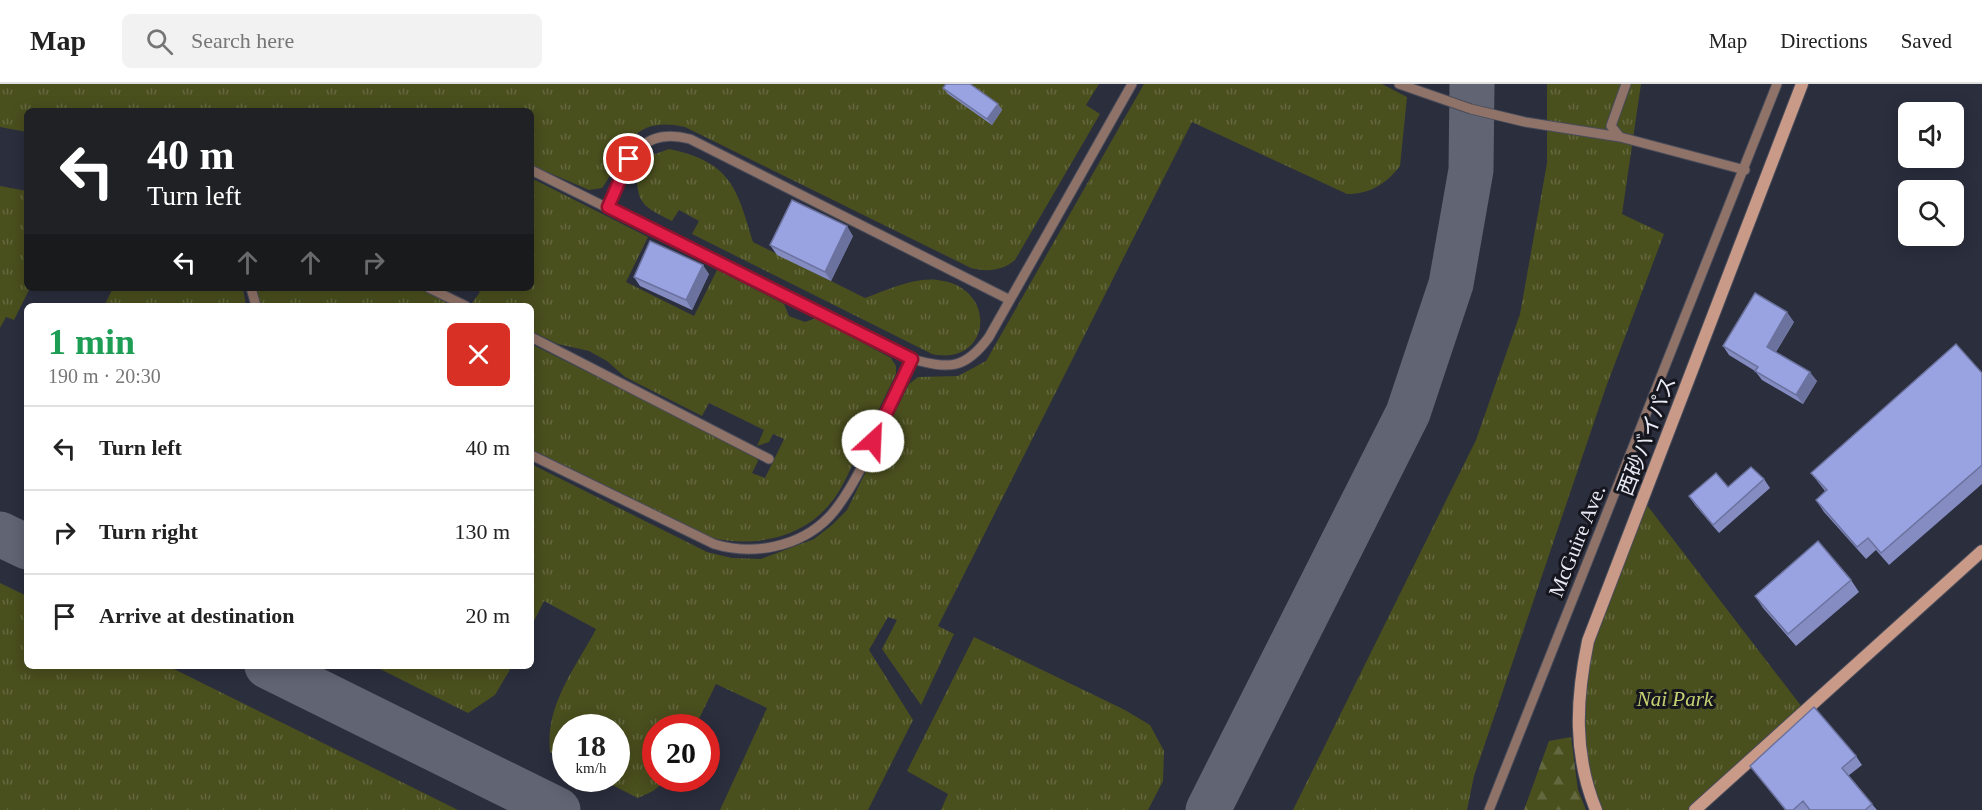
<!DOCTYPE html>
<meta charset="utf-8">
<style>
:root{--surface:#fff;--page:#f2f2f2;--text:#222;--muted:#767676;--line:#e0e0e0}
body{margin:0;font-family:"Times New Roman","Noto Sans JP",serif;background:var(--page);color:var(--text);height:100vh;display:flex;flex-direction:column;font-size:22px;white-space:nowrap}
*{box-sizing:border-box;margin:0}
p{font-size:20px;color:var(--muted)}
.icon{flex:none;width:33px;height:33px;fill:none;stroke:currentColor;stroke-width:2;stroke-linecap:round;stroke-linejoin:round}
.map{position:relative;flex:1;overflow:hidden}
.side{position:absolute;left:24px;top:219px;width:510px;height:366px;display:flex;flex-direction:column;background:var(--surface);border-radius:9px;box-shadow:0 3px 15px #0003}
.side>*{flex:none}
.hud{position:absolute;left:24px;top:24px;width:510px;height:183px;border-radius:9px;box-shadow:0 3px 15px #0003;background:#202124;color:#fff;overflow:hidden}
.buttons{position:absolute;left:1898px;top:18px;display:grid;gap:12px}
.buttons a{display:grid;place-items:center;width:66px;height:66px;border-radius:9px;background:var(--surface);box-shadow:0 3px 15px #0003;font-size:30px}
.speed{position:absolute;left:552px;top:630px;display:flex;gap:12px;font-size:30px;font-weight:700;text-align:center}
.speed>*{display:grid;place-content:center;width:78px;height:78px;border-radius:50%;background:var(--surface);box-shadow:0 3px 15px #0003;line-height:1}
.speed small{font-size:15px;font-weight:400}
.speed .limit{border:9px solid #d22;background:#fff;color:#111}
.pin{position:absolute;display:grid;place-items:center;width:51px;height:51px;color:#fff;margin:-26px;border:3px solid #fff;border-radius:50%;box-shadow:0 2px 6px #0007}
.me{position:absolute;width:66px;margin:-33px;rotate:25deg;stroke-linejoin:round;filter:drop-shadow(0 0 4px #0008)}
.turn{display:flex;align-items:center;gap:21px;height:126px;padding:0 24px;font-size:27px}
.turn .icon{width:78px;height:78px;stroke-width:2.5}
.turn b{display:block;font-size:42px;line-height:51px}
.lanes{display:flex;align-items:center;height:57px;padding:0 24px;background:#0003;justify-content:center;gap:30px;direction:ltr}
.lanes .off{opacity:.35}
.round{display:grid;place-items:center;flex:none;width:63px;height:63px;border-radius:9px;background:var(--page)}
.headline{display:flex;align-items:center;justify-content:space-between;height:102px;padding:0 24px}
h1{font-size:36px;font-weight:600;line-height:45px;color:#1e9e55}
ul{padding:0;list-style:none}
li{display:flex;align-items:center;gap:18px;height:84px;padding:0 24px;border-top:2px solid var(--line)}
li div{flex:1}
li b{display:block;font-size:22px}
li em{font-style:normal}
header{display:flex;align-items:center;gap:36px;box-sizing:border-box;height:84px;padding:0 30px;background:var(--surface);border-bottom:2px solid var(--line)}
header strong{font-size:28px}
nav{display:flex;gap:33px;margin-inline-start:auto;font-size:21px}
.search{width:420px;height:54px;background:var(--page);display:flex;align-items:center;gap:15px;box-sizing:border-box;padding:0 21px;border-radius:9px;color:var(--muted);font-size:22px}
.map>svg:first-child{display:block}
</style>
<header>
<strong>Map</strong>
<div class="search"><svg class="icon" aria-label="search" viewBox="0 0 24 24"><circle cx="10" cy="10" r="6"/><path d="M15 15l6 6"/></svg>Search here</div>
<nav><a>Map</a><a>Directions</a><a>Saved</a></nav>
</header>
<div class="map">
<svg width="1982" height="726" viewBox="0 0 1982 726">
<defs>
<pattern id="grass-tufts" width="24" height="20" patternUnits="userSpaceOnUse" patternTransform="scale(1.5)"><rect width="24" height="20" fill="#4a4f1e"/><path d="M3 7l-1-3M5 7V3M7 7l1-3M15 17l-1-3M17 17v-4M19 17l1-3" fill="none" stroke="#64683f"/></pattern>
<pattern id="forest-firs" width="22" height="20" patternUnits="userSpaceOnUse" patternTransform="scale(1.5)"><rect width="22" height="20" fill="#4a4f1e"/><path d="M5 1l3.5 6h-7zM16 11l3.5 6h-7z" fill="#64683f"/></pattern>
</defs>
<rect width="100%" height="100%" fill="#2b2e3d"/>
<!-- grass -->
<path fill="url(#grass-tufts)" d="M 0,0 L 1099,0 L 1086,21 L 1100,30 L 1015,176 C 1002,187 987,188 971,184 L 685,43 C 627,30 627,70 602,104 L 589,106 L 531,81 L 531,27 L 27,27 L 27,48 L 0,43 Z
M 1144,0 L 1382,0 L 1407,13 L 1400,82 C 1386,100 1370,110 1347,110 L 1192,38 L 938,542 L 954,550 L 921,621 L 882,565 L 897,536 L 888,533 L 869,566 L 913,636 L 868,726 L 720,726 L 767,624 L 716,600 L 695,643 L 656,644 L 656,694 L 668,695 L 653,707 L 638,714 L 600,695 L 616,694 L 616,644 L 566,644 L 565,677 L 550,668 C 545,621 575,585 596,545 L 544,517 L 531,543 L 531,380 L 707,468 L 732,474 L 761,475 L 814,455 L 832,441 L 847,426 L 909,300 L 918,293 L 958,292 L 986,277 Z
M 1547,0 L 1641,0 L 1622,130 L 1664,150 L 1606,303 L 1474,692 L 1467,726 L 1293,726 L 1476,356 L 1520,230 L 1547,79 Z
M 669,65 C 731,78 737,104 753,158 L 865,214 C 886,207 913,193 937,196 C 999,202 992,283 932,270 L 692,150 L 699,137 L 679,126 L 672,137 C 645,123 636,121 637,88 L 650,72 Z
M 531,94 L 648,153 L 626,198 L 694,232 L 717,186 L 784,220 L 789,232 L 805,238 L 816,234 L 891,274 L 896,282 L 896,290 C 883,316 871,342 858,368 C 850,386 842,406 829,421 C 801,455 753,463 712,454 L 531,365 L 531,260 L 755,371 L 758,377 L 752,389 L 765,394 L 784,355 L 773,350 L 769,358 L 757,362 L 764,346 L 709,319 L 702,332 L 625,293 L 607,277 L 589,267 L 558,260 L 531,247 L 531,222 L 478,222 L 472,219 L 480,208 L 473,204 L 531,204 Z
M 0,102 L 27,107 L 27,204 L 30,204 L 14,236 L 6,233 L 0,244 Z
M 113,204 L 243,204 L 246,222 L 104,222 Z
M 256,204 L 419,204 L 455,222 L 261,222 Z
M 1643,416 L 1805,627 L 1695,726 L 1596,726 L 1581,677 L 1580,598 Z
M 0,499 L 27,512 L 27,582 L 168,582 L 458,726 L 0,726 Z
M 974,553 L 1125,626 L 1150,641 L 1164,667 L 1163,697 L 1148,726 L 941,726 L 948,710 L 907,687 Z
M 374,582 L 512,582 L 495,611 L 468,629 Z"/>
<!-- forest -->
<path fill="url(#forest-firs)" d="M 1571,653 L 1578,706 L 1586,726 L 1524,726 L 1549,657 Z"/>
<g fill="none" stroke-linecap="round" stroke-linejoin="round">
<!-- taxiway -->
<path stroke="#616472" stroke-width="45" d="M 0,450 L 27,463
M 267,582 L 558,726
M 1208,726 L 1408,329 L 1451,200 L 1471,86 L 1472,0"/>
<defs>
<path id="lane" d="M 1399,0 L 1471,25 L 1525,38 L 1620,53
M 1626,0 L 1611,42 L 1620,53 L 1745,86
M 531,86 L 912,275 C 949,285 965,286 989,253 L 1132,0
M 608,123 C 626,82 636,41 690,55 L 1010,216
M 251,204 L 256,222
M 429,204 L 466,222
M 531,253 L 769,375
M 531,371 L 714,460 C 753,472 800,463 829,433 C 860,400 891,318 912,275
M 1489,726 L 1777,0"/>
<path id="secondary" d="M 1596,726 C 1573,670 1576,615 1588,557 L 1802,0
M 1695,726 L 1982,467"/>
</defs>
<!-- lane casing -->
<use href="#lane" stroke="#494c5a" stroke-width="11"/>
<!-- secondary casing -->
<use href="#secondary" stroke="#494c5a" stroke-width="14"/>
<!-- lane -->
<use href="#lane" stroke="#907368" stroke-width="9"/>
<!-- secondary -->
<use href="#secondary" stroke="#c89a87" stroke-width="12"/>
</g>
<!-- wall -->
<path fill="#848cc2" d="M 943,4 L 998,20 L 1002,26 L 992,41 L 948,10 Z
M 853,152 L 831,197 L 777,171 L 770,161 Z
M 709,190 L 692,226 L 640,202 L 634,193 Z
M 1794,238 L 1776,268 L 1817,297 L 1803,320 L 1762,296 L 1755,287 L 1729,271 L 1723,262 Z
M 1982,289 L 1982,400 L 1889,481 L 1876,466 L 1866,475 L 1824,428 L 1816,416 L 1825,407 L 1811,389 Z
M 1764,395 L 1770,404 L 1719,449 L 1695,421 L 1689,412 Z
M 1851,496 L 1859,508 L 1796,562 L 1763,524 L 1755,512 Z
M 1856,672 L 1862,681 L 1848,692 L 1877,726 L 1785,726 L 1750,682 Z"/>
<!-- shaded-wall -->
<path fill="#6b729e" d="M 998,20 L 1002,26 L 992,41 L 987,35 Z
M 847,142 L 853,152 L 831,197 L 825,188 Z
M 703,181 L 709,190 L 692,226 L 686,216 Z
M 1787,228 L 1794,238 L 1773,272 L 1767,263 Z
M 1810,288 L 1817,297 L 1803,320 L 1796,311 Z"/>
<!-- building -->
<path fill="#99a3e1" stroke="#6b729e" stroke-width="1.5" d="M 946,0 L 970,0 L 998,20 L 987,35 L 943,4 Z
M 792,116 L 847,142 L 825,188 L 770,161 Z
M 650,157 L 703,181 L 686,216 L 634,193 Z
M 1755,209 L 1787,228 L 1767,263 L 1810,288 L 1796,311 L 1755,287 L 1758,283 L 1723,262 Z
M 1956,260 L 1982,289 L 1982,381 L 1881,469 L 1868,454 L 1857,463 L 1816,416 L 1827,406 L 1811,389 Z
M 1751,383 L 1764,395 L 1713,441 L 1689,412 L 1716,389 L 1728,403 Z
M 1818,457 L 1851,496 L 1788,550 L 1755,512 Z
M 1814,623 L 1856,672 L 1842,684 L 1872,720 L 1865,726 L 1810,726 L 1803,717 L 1793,726 L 1786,726 L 1750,682 Z"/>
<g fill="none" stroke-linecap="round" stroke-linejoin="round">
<defs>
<path id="route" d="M 629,75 L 608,123 L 912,275 L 873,357"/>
</defs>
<!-- route casing -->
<use href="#route" stroke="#92132f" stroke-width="15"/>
<!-- route -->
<use href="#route" stroke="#e11d48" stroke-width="10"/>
</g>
<g text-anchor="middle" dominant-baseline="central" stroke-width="6" stroke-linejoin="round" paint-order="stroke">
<!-- street labels -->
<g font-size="21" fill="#e7eaf4" stroke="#15161e">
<text transform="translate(1647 352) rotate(-69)">西砂バイパス</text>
<text transform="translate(1577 457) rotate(-68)">McGuire Ave.</text>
</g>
<!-- park labels -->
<g font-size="21" font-style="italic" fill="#c7d172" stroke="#15161e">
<text x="1675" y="615">Nai Park</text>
</g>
</g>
</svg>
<div class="buttons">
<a><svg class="icon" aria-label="sound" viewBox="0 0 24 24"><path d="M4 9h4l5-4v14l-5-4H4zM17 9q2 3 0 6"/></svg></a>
<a><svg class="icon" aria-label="search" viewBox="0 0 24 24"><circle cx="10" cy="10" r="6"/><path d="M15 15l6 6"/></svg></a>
</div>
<div class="speed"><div>18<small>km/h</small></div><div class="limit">20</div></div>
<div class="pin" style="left:629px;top:75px;background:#d93025"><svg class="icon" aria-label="arrive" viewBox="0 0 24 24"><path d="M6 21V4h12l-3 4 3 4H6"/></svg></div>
<svg class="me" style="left:873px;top:357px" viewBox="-20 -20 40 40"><circle r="19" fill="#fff"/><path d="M0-13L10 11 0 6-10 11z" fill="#e11d48"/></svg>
<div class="hud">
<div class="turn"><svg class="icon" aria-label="left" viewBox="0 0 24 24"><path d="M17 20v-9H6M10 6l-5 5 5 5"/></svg><div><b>40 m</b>Turn left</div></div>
<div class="lanes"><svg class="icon" aria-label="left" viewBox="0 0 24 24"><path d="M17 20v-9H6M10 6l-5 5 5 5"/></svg><svg class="icon off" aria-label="ahead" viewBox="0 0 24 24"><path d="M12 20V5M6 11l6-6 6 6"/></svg><svg class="icon off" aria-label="ahead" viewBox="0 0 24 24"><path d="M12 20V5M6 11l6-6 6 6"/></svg><svg class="icon off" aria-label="right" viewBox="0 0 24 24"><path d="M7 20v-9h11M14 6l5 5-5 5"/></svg></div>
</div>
<section class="side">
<div class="headline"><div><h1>1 min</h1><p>190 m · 20:30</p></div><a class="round" style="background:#d93025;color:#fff"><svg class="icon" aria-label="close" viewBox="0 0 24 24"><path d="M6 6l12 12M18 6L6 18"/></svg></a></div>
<ul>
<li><svg class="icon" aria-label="left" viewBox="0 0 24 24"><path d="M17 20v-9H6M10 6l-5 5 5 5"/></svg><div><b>Turn left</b></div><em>40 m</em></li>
<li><svg class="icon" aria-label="right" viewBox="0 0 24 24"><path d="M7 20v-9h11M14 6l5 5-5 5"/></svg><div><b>Turn right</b></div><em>130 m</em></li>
<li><svg class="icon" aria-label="arrive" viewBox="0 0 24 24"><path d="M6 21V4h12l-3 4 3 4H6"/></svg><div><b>Arrive at destination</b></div><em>20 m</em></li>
</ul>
</section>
</div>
